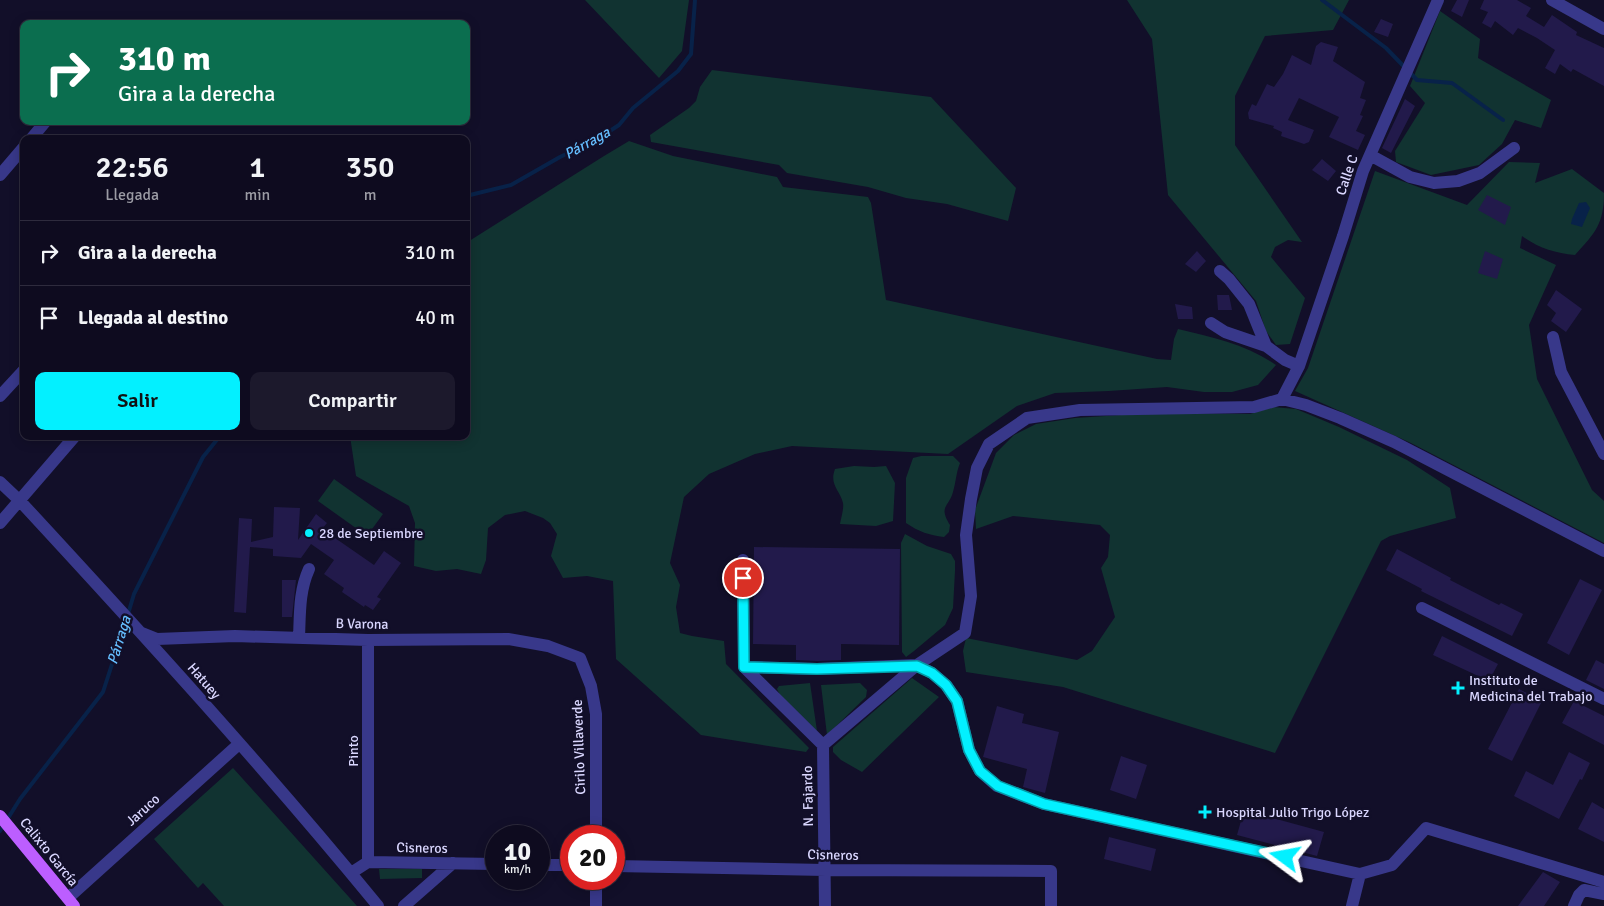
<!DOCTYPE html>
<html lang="es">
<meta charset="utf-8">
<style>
:root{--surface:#0e0b1f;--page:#1c192c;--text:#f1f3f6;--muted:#9b9ba4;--line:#2e2b3d;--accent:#03f0ff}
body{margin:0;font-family:Signika,sans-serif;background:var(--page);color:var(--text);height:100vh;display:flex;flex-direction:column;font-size:19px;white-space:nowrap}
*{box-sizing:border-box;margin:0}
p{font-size:16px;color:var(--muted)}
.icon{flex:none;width:28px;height:28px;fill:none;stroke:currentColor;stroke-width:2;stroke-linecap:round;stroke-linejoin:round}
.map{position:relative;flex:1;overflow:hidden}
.details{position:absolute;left:20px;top:135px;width:450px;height:305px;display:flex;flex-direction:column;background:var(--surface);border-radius:10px;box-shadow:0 2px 12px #0003,0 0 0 1px var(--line)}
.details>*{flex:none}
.top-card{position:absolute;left:20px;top:20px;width:450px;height:105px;border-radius:10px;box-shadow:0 2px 12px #0003,0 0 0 1px var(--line);background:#0b6e4f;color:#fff;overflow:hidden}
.speed{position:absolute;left:485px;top:825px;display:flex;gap:10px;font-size:25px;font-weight:700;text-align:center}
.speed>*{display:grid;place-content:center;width:65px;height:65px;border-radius:50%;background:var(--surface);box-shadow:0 2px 12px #0003,0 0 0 1px var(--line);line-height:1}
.speed small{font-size:12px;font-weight:400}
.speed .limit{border:8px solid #d22;background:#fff;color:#111}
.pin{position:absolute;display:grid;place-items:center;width:42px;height:42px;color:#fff;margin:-21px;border:2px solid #fff;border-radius:50%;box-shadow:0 1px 5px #0007}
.me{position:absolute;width:55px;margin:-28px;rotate:283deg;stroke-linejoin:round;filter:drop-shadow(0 0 4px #0008)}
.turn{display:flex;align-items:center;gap:18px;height:105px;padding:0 15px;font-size:22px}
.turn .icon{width:65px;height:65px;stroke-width:2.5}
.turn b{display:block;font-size:35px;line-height:42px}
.eta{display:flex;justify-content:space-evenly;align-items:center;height:85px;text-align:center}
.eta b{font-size:30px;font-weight:600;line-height:35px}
.cta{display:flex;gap:10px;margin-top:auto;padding:10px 15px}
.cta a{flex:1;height:58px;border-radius:10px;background:var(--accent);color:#111;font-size:20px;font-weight:600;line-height:58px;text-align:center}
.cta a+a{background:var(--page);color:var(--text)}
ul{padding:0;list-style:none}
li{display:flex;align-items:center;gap:15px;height:65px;padding:0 15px;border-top:1px solid var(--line)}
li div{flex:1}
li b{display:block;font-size:19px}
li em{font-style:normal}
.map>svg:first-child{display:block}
</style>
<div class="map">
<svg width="1604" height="906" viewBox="0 0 1604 906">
<rect width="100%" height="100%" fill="#120f29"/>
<!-- green -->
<path fill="#113331" d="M 585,0 L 689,0 L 682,51 L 659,78 Z
M 1127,0 L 1349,0 L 1333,30 L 1265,36 L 1235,96 L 1235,145 L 1302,242 L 1288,240 L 1275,247 L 1271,257 L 1305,298 L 1290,344 L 1276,345 L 1266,331 L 1256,301 L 1168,195 L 1152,39 Z
M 1440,11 L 1480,39 L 1478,58 L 1551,100 L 1541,128 L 1515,120 L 1502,144 L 1479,165 L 1431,175 L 1396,162 L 1395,151 L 1425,103 L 1410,86 Z
M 712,70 L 931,97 L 1016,188 L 1008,221 L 947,204 L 906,198 L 868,187 L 787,173 L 779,165 L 651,142 L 650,135 L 689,108 L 696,101 L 700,87 Z
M 629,141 L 673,156 L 777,177 L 783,187 L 868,197 L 871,203 L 886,300 L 1157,359 L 1171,360 L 1174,339 L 1178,329 C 1213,337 1247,345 1276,365 L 1258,385 L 1232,392 L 1204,392 L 1167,387 L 1109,391 L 1055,393 L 1017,406 L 948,454 L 792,446 L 755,454 L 709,474 L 684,497 L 670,563 L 680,585 L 676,607 L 680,633 L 692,636 L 724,641 L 726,664 L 809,748 L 806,752 L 701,735 L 616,659 L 613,581 L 587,576 L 563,578 L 551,556 L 557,534 L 550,523 L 543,518 L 525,511 L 505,515 L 488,528 L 486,560 L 481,574 L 457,569 L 436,571 L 414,566 L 415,523 L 409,506 L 356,476 L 350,436 L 466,436 L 466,243 L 604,156 Z
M 1509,162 L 1540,163 L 1535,183 L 1572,169 L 1604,193 C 1604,224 1595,233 1575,255 C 1555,253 1539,248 1522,236 L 1520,248 L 1556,265 L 1529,325 L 1537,379 L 1592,490 L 1604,501 L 1604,543 L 1411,443 L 1295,391 L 1308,368 L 1375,171 L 1467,205 Z
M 1273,407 L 1296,409 L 1339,427 L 1407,460 L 1450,488 L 1456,518 L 1390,536 L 1381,541 L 1275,753 L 1063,687 L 966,672 L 963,651 L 966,638 L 1077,660 L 1092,651 L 1115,617 L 1101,568 L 1108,557 L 1110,535 L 1100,525 L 1013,516 L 976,529 L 975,510 L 996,453 L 1014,435 L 1036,424 L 1075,418 L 1152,413 L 1250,414 Z
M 921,456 L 953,456 L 960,463 C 956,473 956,482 953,492 C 949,507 938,506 950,525 L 949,532 L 944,537 C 929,535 919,532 906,523 L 906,478 L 913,458 Z
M 854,466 L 874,467 L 886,466 L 895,483 L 893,521 L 876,526 L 840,524 C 841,518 844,509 843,503 C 840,490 829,485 835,469 Z
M 334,479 L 383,514 L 367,536 L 318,501 Z
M 905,534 L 927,546 L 951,554 L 955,561 L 955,571 L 953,608 L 945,625 L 914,651 L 906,657 L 902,652 L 901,543 Z
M 912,678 L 939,697 L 862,772 L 841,760 L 833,752 L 833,747 Z
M 810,683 L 817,731 L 780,695 L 777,689 L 779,686 Z
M 860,683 L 867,690 L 866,697 L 827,735 L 821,685 Z
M 233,768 L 357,906 L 224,906 L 203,883 L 198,888 L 154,839 Z
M 379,869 L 422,869 L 422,878 L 380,879 Z"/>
<!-- water -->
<path fill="#082249" d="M 1586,202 L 1590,208 L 1582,227 L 1571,224 L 1572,219 L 1579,203 Z"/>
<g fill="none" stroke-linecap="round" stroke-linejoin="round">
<!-- stream -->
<path stroke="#082249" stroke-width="4" d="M 1322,0 L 1386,48 L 1417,80 L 1452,83 L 1503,120
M 466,197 L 470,195 L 511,185 L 560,157 L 596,140 L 619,125 L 633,108 L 678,71 L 691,54 L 695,0
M 128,614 L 134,594 L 203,457 L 220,436
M 0,831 L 20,799 L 103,692 L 126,621"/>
</g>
<!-- building -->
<path fill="#221a4b" d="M 1457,0 L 1469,0 L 1462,17 L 1451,11 Z
M 1484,0 L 1517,0 L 1531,8 L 1526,16 L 1544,27 L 1552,15 L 1577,32 L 1576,35 L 1604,48 L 1604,86 L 1573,69 L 1571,72 L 1560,64 L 1555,74 L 1545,68 L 1555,50 L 1537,38 L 1518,28 L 1513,35 L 1495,21 L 1491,28 L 1482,23 L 1488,12 L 1480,9 Z
M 1381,19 L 1393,24 L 1388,37 L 1374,32 Z
M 1321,42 L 1338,47 L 1333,61 L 1365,82 L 1360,98 L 1366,100 L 1360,115 L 1363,116 L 1356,131 L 1365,135 L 1358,150 L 1329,137 L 1339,117 L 1299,98 L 1288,120 L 1314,130 L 1309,142 L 1304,144 L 1281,136 L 1282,132 L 1273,128 L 1274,126 L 1249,119 L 1248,113 L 1252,104 L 1256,106 L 1267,84 L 1274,87 L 1283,74 L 1292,55 L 1311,65 L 1316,46 Z
M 1405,99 L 1415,106 L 1391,153 L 1382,148 Z
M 1322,159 L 1336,171 L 1328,181 L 1312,170 Z
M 1487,195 L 1511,207 L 1505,225 L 1478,210 Z
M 1197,251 L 1206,261 L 1196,272 L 1185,264 Z
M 1485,251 L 1503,259 L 1497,279 L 1478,273 Z
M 1556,290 L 1582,309 L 1566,332 L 1551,321 L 1556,313 L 1547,305 Z
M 1217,295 L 1229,295 L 1232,310 L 1218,310 Z
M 1175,304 L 1192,307 L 1193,319 L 1178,319 Z
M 274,507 L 300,508 L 298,540 L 316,514 L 327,523 L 322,529 L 374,565 L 384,551 L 401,563 L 377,597 L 381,599 L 373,610 L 365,605 L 364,607 L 342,592 L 344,588 L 324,574 L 334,560 L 311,544 L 301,558 L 273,556 L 273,549 L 250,547 L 246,613 L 234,612 L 239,518 L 252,519 L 251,542 L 273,537 Z
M 754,547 L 900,549 L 899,645 L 841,644 L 841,660 L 818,661 L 796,660 L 796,645 L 753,644 Z
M 1397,549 L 1451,578 L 1450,580 L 1499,605 L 1501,603 L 1523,614 L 1512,636 L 1421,591 L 1422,589 L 1386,570 Z
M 1580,579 L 1602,590 L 1569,655 L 1547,643 Z
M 282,580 L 296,580 L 292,617 L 282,617 Z
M 1442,636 L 1498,664 L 1489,681 L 1433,655 Z
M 1596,660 L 1604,664 L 1604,689 L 1586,680 Z
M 1519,689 L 1542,701 L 1512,761 L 1488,749 Z
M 1574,701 L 1604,716 L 1604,745 L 1562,723 Z
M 997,706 L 1024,714 L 1022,723 L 1059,732 L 1045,793 L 1023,787 L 1027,769 L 983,757 Z
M 1569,752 L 1590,763 L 1582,780 L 1580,779 L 1559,819 L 1514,796 L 1526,771 L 1553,785 Z
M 1121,756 L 1147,765 L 1136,799 L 1110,790 Z
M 1592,802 L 1604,809 L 1604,842 L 1578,829 Z
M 1244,810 L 1324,832 L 1317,856 L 1237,835 Z
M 1109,837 L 1156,849 L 1151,871 L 1104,859 Z
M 1543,872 L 1560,882 L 1544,906 L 1518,906 Z"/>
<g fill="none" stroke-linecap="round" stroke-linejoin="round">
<!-- minor -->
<path stroke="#38388a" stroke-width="12" d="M 1552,0 L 1604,29
M 31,139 L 46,121
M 1370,155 L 1410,177 L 1434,183 L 1458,181 L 1480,173 L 1514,148
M 0,175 L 24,147
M 1220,271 L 1229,279 L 1249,304 L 1266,346 L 1285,360 L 1299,366
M 1211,323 L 1225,332 L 1266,346
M 1553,337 L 1561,372 L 1604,454
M 0,396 L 24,370
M 1282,399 L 1299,366 L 1343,236 L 1363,171 L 1438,0
M 0,482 L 20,501 C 142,633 264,767 378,906
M 0,523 L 75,436
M 743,560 L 744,667 L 817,669 L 917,665 L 932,673 L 946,685 L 957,701 L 969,750 L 980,771 L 997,786 L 1044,804 L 1360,874 L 1392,865 L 1426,828 L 1604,882
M 1422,608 L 1604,699
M 142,633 L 157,639 L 235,636 L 368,640 L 508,639 L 548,646 L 580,658 L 591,686 L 596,714 L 596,836
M 299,638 C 300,614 299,591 309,569
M 744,667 L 823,745
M 823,745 L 917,665 L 965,633 L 971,596 L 966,535 L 971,499 L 977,468 L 989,444 L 1027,418 L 1080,410 L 1254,407 L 1282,399 L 1306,405 L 1340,418 L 1394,442 L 1604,551
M 823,745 L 825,906
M 368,862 L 368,640
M 539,865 L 571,865
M 614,866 L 825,870 L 1051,871 L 1051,906
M 351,873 L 368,862 L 496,864
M 596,879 L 596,906
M 68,898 L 239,744
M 404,906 L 453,863
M 1352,906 L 1360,874
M 1574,906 L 1579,895 L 1584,890 L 1604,894"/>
<!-- major -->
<path stroke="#bc5eff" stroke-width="12" d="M 0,816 L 74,906"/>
</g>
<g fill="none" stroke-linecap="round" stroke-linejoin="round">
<defs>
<path id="route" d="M 743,578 L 744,667 L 817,669 L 917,666 L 932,673 L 946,685 L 957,701 L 969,750 L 980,771 L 998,786 L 1044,804 L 1285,857"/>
</defs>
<!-- route casing -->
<use href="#route" stroke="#029ca6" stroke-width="12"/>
<!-- route -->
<use href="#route" stroke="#03f0ff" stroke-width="9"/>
</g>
<!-- markers -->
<g fill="#03f0ff" stroke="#120f29" stroke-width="2">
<circle cx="309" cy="533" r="5"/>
<path d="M1455.5 680.5h5v5h5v5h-5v5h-5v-5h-5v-5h5z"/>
<path d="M1202.5 804.5h5v5h5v5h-5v5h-5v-5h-5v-5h5z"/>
</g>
<g text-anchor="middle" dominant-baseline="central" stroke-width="5" stroke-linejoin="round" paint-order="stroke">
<!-- street labels -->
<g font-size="14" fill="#dad7ff" stroke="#120f29">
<text transform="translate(1347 175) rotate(-71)">Calle C</text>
<text transform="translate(362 624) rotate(1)">B Varona</text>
<text transform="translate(204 681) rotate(49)">Hatuey</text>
<text transform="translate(579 747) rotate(-92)">Cirilo Villaverde</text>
<text transform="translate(353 751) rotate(-90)">Pinto</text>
<text transform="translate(808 796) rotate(-91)">N. Fajardo</text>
<text transform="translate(143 810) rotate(-42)">Jaruco</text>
<text transform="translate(422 848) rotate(1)">Cisneros</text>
<text transform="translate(49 852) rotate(51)">Calixto García</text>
<text transform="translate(833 855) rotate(1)">Cisneros</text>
</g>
<!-- poi labels -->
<g font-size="14" fill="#dad7ff" stroke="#120f29" text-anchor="start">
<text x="319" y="533">28 de Septiembre</text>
<text x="1469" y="680">Instituto de<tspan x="1469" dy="16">Medicina del Trabajo</tspan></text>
<text x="1216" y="812">Hospital Julio Trigo López</text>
</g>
<!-- water labels -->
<g font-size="15" font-style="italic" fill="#65beff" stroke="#120f29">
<text transform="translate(587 143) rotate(-29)">Párraga</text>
<text transform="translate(119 640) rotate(-73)">Párraga</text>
</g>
</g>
</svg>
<div class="speed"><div>10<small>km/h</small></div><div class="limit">20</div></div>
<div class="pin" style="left:743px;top:578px;background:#d93025"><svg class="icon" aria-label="arrive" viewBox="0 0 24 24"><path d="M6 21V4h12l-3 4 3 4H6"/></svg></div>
<svg class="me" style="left:1285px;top:857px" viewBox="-20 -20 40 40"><path d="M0-17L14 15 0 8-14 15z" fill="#03f0ff" stroke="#fff" stroke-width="4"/></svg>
<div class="top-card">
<div class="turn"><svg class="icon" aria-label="right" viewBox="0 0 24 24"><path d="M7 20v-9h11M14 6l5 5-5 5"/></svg><div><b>310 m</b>Gira a la derecha</div></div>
</div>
<section class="details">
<div class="eta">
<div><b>22:56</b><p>Llegada</p></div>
<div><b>1</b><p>min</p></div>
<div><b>350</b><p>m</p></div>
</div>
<ul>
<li><svg class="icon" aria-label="right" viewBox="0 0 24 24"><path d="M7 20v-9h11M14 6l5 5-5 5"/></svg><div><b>Gira a la derecha</b></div><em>310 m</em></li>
<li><svg class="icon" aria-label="arrive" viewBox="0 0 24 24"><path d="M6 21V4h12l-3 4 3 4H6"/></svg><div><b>Llegada al destino</b></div><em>40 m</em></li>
</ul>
<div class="cta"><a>Salir</a><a>Compartir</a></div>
</section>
</div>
